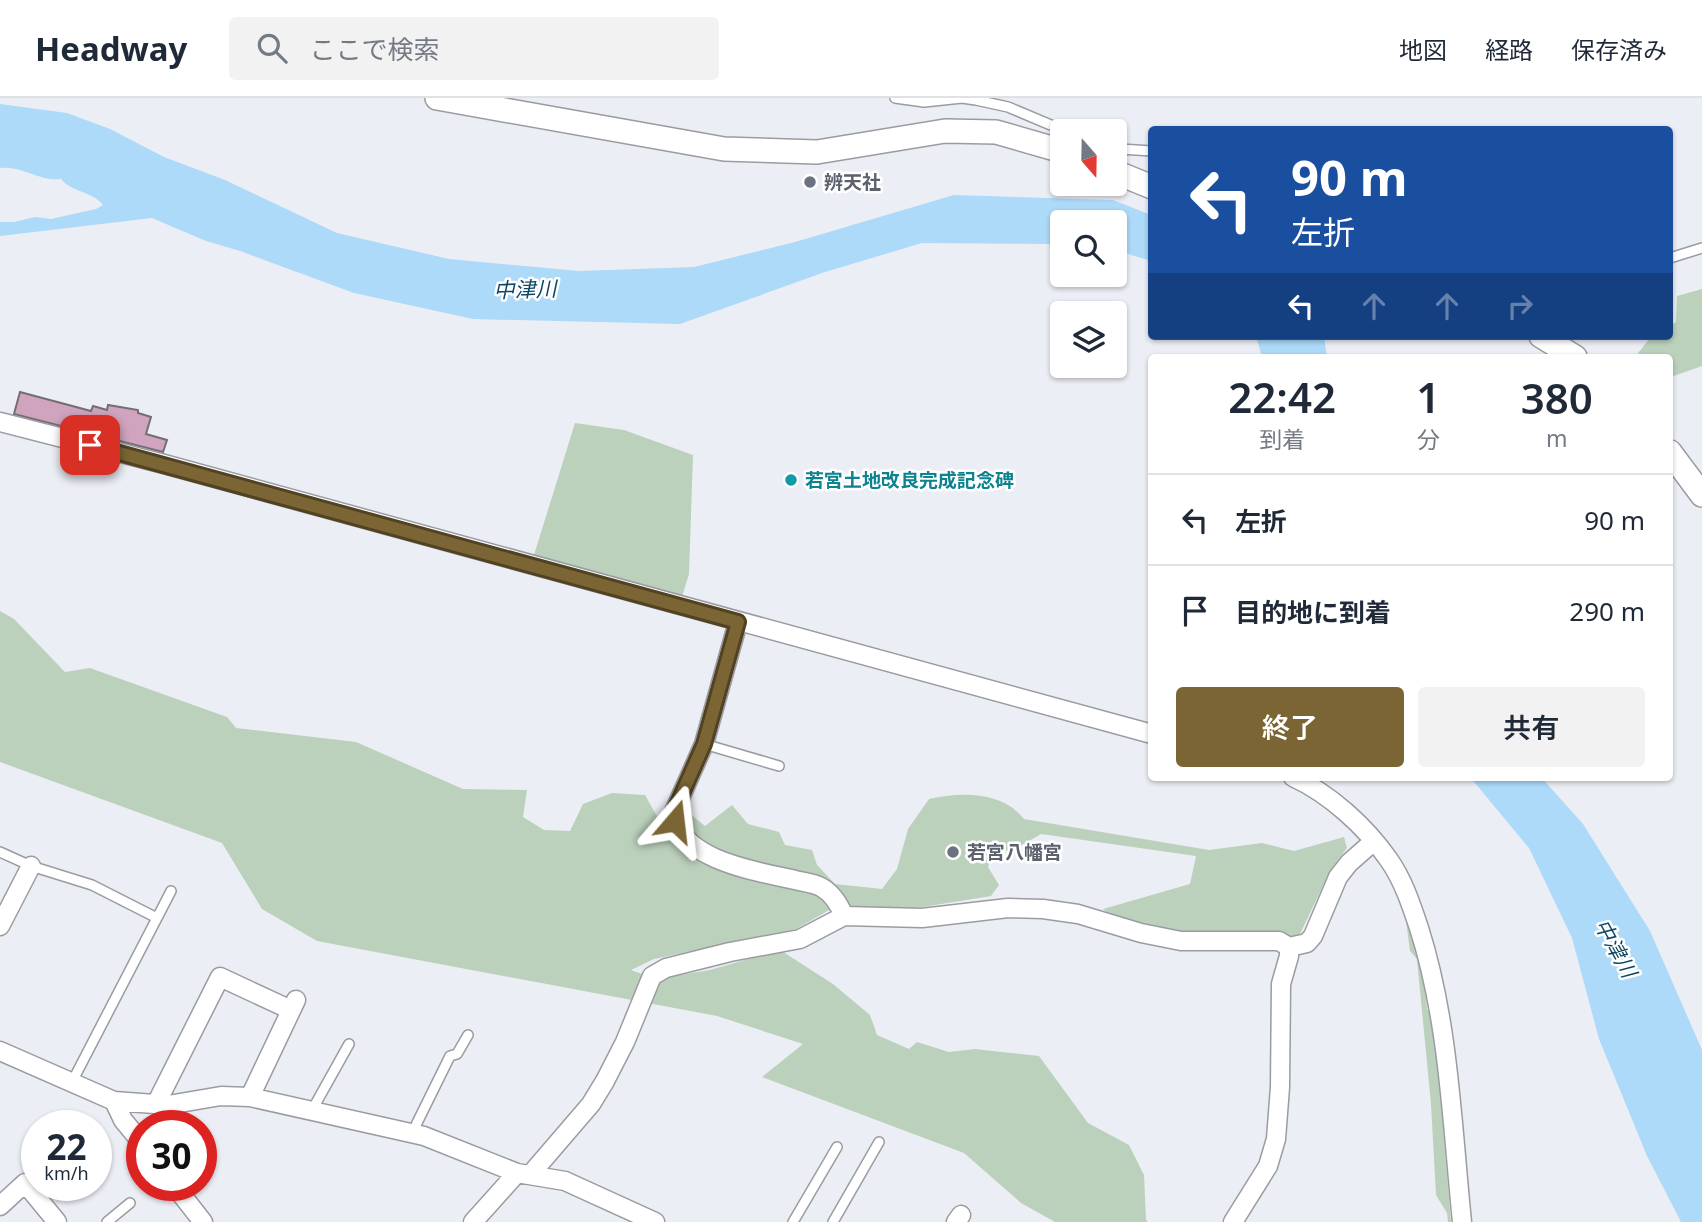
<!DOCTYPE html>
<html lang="ja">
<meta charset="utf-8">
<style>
:root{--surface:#fff;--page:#f2f2f3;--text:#1f2937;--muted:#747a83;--line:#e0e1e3;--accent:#7b6534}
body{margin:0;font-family:"Noto Sans","Noto Sans JP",sans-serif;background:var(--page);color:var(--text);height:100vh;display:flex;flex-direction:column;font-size:26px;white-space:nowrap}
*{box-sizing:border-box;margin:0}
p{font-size:23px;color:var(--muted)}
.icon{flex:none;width:38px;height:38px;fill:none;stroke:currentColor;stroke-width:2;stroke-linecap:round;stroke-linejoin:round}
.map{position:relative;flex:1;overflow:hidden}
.side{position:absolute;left:1148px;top:256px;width:525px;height:427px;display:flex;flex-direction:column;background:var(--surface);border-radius:7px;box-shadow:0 2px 5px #0004}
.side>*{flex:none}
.hud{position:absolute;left:1148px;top:28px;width:525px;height:214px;border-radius:7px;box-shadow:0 2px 5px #0004;background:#1a4fa0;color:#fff;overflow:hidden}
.needle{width:46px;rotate:160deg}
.tools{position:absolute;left:1050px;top:21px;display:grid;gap:14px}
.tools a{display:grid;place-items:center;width:77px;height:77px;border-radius:7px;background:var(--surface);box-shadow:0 2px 5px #0004;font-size:35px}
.speed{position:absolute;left:21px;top:1012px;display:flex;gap:14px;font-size:35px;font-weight:700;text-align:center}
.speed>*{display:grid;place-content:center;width:91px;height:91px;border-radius:50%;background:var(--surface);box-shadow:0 2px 5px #0004;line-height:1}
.speed small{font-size:18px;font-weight:400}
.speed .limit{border:10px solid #d22;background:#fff;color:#111}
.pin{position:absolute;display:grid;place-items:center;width:60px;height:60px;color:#fff;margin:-30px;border-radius:14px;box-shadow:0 4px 10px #0006}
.me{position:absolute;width:77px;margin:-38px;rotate:17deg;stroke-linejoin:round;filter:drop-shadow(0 0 5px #0008)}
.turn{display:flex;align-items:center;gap:24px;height:147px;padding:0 28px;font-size:32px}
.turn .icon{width:91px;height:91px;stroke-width:2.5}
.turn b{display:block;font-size:49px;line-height:60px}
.lanes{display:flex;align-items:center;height:66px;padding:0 28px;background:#0003;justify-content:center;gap:35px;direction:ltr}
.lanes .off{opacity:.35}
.eta{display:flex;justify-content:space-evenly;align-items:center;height:119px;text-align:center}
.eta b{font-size:42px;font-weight:600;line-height:49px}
.cta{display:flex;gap:14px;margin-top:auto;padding:14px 28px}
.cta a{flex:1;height:80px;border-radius:7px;background:var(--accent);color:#fff;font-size:28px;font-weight:600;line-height:80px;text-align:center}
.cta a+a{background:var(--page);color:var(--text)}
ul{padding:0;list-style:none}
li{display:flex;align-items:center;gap:21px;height:91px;padding:0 28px;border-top:2px solid var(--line)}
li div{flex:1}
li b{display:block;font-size:26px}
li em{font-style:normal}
header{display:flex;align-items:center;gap:42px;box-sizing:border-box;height:98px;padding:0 35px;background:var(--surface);border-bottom:2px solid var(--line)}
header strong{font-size:33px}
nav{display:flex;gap:38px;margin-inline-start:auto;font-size:24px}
.search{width:490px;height:63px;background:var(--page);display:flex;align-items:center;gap:18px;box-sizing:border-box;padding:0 24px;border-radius:7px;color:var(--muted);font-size:26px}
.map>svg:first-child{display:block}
</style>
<header>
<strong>Headway</strong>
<div class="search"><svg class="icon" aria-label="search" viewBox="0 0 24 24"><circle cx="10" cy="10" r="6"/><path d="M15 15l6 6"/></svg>ここで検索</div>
<nav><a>地図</a><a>経路</a><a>保存済み</a></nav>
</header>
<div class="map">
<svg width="1702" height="1124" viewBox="0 0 1702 1124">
<rect width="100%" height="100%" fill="#eceef5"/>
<!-- green -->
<path fill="#bbd1bc" d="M 1702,191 L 1702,268 L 1671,279 L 1670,259 L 1635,259 L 1650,240 L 1670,238 L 1670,228 L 1676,224 L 1677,198 Z
M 575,325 L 624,332 L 693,357 L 689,476 L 682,499 L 534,457 Z
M 0,513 L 14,521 L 65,574 L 90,570 L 227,619 L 236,630 L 356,644 L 463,691 L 527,692 L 523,719 L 544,732 L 570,733 L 583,706 L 612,695 L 645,697 L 658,720 L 690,716 L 705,728 L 732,707 L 748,726 L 779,734 L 785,747 L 812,752 L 817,767 L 835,786 L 882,791 L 897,771 L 908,731 L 929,701 C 961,694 1002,693 1024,721 L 1209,752 L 1262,745 L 1294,753 L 1344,739 L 1347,750 L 1331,771 L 1300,836 L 1289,839 L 1280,834 L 1182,834 L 1113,819 L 1103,811 L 1190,786 L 1196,758 L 1041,736 L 1015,751 L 992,756 L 988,769 L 999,787 L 991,798 L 898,813 L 831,811 L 796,831 L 654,861 L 631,872 L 656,881 L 710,872 L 780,852 L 833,886 L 870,917 L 877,937 L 909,951 L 917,944 L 949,954 L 975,951 L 1039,958 L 1088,1025 L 1129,1047 L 1144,1077 L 1146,1122 L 1148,1124 L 1055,1124 L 1021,1105 L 964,1055 L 762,979 L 803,946 L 717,918 L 317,843 L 262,811 L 222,745 L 0,664 Z
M 1405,815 L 1423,864 L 1427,911 L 1434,922 L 1451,1124 L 1448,1124 L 1447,1115 L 1436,1097 L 1431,1006 L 1417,861 L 1410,853 Z"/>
<!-- water -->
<path fill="#acdaf8" d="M 0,6 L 67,15 L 110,31 L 164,59 L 225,82 L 337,135 L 449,161 L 579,173 L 694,169 L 795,144 L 954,97 L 1113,102 L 1151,117 L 1151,163 L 1115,152 L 1115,124 L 1062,124 L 1062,146 L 922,145 L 825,174 L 680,226 L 473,221 L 354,195 L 240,153 L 206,143 L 152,120 L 0,138 L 0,124 L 14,124 L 35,119 L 51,121 L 96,111 L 103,107 C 94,94 71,94 61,81 C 41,84 21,67 0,70 Z
M 1256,238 L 1324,238 L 1327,259 L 1262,259 Z
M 1470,679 L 1541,679 L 1583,726 L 1650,833 L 1702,952 L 1702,1124 L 1681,1124 L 1647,1058 L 1599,941 L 1572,840 L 1529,750 Z"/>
<!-- building -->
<path fill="#d0a4be" stroke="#746e72" stroke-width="2" d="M 20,294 L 91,313 L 93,308 L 107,312 L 108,307 L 138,312 L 138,315 L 151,319 L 146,336 L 167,342 L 163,354 L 14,316 Z"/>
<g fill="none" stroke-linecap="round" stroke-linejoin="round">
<defs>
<path id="service" d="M 895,0 L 924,4 L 962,0 L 976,2 L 1008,9 L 1065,33
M 1115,52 L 1120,51 L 1152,53
M 1670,160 L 1702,150
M 704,646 L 779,668
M 0,754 L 31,768 L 92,787 L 157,820
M 72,984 L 171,793
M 311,1014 L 349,946
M 414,1036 L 415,1029 L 450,958 L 457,956 L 468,937
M 107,1124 L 130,1105
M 793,1124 L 837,1049
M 833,1124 L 879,1044"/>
<path id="minor" d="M 0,324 L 164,366 L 1152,636
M 738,524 L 704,646 L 673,716 C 682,763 756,773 795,782 C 803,784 814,785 821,789 C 832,795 839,806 844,818
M 1293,679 C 1330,696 1366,729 1389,762 C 1403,782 1411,806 1419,830 C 1449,924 1452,1026 1462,1124
M 0,828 L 31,768
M 0,953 L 114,1003 L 168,1007 L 221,998 L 250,999 L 424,1038 L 517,1075 L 565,1083 L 655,1124
M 250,999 L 296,902
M 114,1003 L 123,1022 L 142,1045
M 156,1006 L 220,879 L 291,912
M 530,1077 L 591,1006 L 605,983 L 625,944 L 652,878 L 666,870 L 730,854 L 800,841 L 844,818 L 922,820 L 1008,810 L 1043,811 L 1078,816 L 1141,835 L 1181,843 L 1279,843 L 1289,849
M 174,1087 L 203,1124
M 0,1108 L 25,1085 L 57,1124
M 473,1124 L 517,1075
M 956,1124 L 961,1117
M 1233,1124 L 1268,1068 L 1276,1041 L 1280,989 L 1281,886 L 1289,858 L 1289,849 L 1307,845 L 1313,838 L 1338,779 L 1349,765 L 1374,743"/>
<path id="tertiary" d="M 437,0 L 724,51 L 817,54 L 945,33 L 996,34 L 1062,53
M 1115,74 L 1152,89
M 1541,238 L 1575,259
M 1670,354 L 1702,397"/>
</defs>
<!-- service casing -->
<use href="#service" stroke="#9a9ca2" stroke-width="12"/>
<!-- minor casing -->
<use href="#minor" stroke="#9a9ca2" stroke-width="21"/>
<!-- tertiary casing -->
<use href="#tertiary" stroke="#9a9ca2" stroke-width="26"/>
<!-- service -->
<use href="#service" stroke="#fff" stroke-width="9"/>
<!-- minor -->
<use href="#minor" stroke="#fff" stroke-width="18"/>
<!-- tertiary -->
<use href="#tertiary" stroke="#fff" stroke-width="23"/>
</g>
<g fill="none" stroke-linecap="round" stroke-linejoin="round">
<defs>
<path id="route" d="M 90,347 L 738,524 L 704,646 L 673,716 L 675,723"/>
</defs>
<!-- route casing -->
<use href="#route" stroke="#504222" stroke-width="18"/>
<!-- route -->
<use href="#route" stroke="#7b6534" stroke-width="12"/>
</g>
<!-- markers -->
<g fill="#6b7280" stroke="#fff" stroke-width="2.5">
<circle cx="810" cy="84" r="7"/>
<circle cx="953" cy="754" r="7"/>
</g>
<circle fill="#0f9aa8" stroke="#fff" stroke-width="2.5" cx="791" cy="382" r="7"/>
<g text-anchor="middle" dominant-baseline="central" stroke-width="5" stroke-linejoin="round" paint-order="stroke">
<!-- worship labels -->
<g font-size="19" font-weight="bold" fill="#5b616d" stroke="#fff" text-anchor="start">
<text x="824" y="84">辨天社</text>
<text x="967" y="754">若宮八幡宮</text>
</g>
<!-- culture labels -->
<g font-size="19" font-weight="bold" fill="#0d838f" stroke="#fff" text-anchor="start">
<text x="805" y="382">若宮土地改良完成記念碑</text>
</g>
<!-- water labels -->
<g font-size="21" font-style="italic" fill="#104765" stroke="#fff">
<text transform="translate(525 191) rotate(-2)">中津川</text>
<text transform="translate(1616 850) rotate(61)">中津川</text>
</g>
</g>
</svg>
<div class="tools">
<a><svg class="needle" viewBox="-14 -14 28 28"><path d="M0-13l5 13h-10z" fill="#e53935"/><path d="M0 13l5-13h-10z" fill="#747a83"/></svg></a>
<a><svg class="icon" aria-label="search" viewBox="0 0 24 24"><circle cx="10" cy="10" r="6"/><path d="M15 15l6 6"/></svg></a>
<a><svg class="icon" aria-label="layers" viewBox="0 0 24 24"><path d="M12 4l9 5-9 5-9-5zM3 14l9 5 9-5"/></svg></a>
</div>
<div class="speed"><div>22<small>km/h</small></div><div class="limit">30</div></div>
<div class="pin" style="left:90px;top:347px;background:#d93025"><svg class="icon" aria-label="arrive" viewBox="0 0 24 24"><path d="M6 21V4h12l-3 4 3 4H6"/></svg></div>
<svg class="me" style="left:675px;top:723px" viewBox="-20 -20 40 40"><path d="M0-17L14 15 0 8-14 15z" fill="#7b6534" stroke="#fff" stroke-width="4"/></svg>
<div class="hud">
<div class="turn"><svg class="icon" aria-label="left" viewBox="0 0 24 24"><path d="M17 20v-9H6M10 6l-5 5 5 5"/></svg><div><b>90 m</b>左折</div></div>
<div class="lanes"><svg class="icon" aria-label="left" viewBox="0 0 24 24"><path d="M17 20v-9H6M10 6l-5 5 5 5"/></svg><svg class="icon off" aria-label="ahead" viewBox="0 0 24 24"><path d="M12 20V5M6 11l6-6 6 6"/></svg><svg class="icon off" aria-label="ahead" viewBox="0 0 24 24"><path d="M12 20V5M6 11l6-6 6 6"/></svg><svg class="icon off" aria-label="right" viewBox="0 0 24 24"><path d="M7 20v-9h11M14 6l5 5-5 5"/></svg></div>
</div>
<section class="side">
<div class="eta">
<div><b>22:42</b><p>到着</p></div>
<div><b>1</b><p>分</p></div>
<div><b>380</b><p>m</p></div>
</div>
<ul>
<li><svg class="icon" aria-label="left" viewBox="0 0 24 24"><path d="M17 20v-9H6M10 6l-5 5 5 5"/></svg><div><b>左折</b></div><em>90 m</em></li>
<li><svg class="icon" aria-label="arrive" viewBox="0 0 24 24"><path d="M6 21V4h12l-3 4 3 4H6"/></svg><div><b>目的地に到着</b></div><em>290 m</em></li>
</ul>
<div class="cta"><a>終了</a><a>共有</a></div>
</section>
</div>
